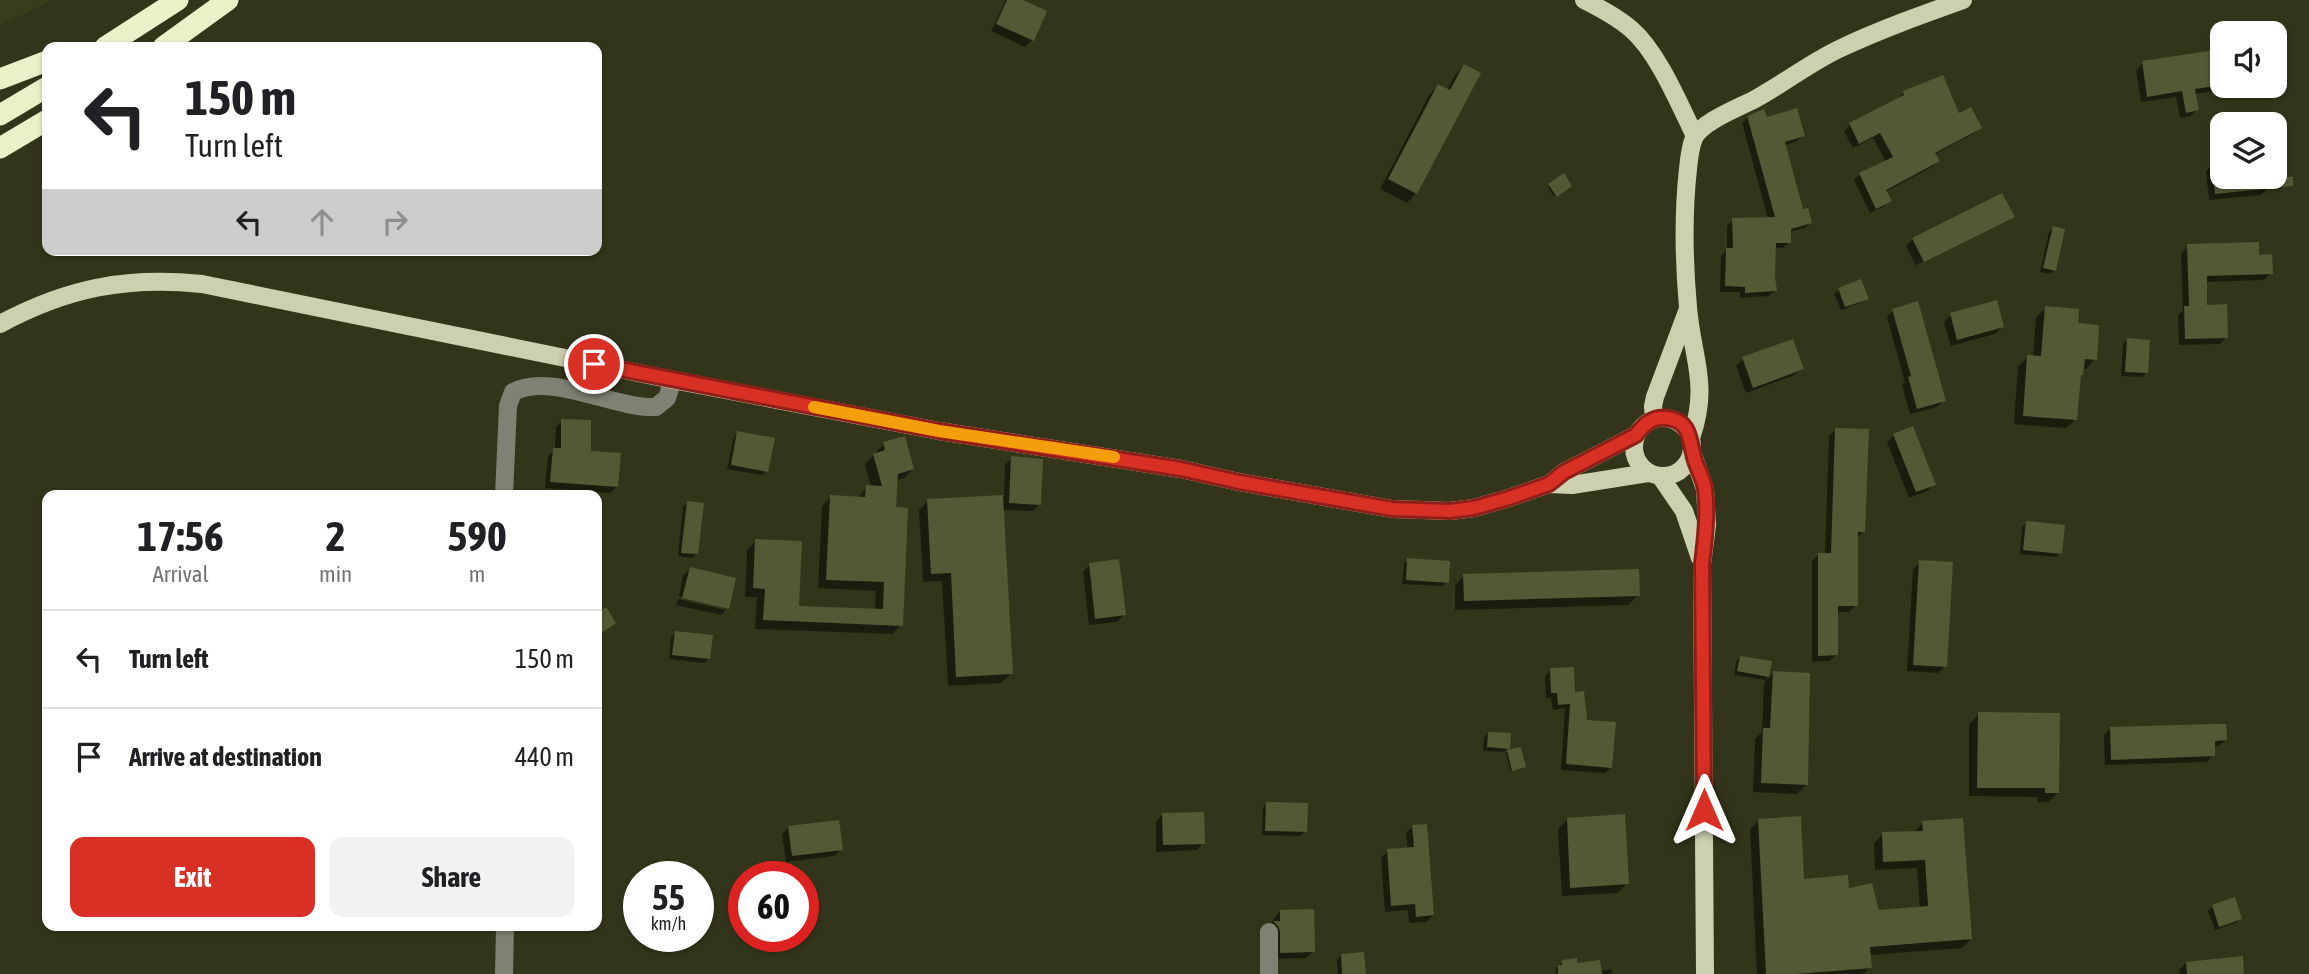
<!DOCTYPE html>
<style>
:root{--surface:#fff;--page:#f2f2f2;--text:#202124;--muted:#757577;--line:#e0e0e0;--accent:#d93025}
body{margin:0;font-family:"Asap Condensed",sans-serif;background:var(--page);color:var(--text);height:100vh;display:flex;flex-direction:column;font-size:26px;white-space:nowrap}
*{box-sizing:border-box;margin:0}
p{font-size:23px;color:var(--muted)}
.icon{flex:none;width:38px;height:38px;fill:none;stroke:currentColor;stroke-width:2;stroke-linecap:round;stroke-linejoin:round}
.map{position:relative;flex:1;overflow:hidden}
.drawer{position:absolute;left:42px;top:490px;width:560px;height:441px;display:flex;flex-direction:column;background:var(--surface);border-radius:14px;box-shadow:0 2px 5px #0004}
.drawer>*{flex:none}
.guide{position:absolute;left:42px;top:42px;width:560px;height:214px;border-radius:14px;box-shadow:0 2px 5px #0004;background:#fff;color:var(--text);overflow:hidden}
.tools{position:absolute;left:2210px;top:21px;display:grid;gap:14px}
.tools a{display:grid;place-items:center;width:77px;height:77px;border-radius:14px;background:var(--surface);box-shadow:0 2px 5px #0004;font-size:35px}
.speed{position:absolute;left:623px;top:861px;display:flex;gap:14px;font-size:35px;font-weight:700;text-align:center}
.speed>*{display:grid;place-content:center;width:91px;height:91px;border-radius:50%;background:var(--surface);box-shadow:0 2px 5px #0004;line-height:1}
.speed small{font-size:18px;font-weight:400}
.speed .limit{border:10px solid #d22;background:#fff;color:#111}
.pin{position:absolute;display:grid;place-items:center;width:60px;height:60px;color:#fff;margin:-30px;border:4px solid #fff;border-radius:50%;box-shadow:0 2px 7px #0007}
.me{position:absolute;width:77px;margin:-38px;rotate:0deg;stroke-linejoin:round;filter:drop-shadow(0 0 5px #0008)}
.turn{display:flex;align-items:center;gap:24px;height:147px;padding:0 28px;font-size:32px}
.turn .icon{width:91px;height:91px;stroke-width:2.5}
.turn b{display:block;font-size:49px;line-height:60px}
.lanes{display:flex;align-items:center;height:66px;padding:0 28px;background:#0003;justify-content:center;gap:35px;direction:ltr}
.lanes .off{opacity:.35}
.eta{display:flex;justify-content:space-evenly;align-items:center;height:119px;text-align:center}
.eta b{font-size:42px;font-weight:700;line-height:49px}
.action{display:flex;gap:14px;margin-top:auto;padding:14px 28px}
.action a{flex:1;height:80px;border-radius:14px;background:var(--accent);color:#fff;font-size:28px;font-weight:700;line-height:80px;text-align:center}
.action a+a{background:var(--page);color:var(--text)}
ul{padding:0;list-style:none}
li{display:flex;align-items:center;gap:21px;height:98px;padding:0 28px;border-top:2px solid var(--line)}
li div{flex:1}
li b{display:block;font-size:26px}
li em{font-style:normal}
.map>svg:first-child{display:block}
</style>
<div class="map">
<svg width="2309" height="974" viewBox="0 0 2309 974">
<rect width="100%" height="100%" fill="#33351b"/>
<!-- built -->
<path fill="#393d1b" d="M 0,0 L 53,0 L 0,25 Z"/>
<!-- shadow -->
<path fill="#0007" d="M 1006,0 L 1018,0 L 1032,40 L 1025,47 L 991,31 Z
M 2222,51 L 2222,86 L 2242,87 L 2194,94 L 2197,109 L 2191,116 L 2180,118 L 2176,97 L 2141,102 L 2136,70 L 2143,63 Z
M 1464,66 L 1416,193 L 1407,203 L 1380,189 L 1429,95 L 1438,86 L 1447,90 L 1455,75 Z
M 1904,92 L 1980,127 L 1974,133 L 1934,155 L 1938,161 L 1932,167 L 1885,192 L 1889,201 L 1883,207 L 1870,213 L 1854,180 L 1860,174 L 1886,162 L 1873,138 L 1853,148 L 1844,131 L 1850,125 L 1898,100 Z
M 1748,117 L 1765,119 L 1803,135 L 1797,141 L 1784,146 L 1802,211 L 1810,223 L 1805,228 L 1789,232 L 1789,242 L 1783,248 L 1774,248 L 1775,290 L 1769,296 L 1740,298 L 1740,292 L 1720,292 L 1721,256 L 1727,250 L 1727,226 L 1733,220 L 1768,219 L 1742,123 Z
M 2222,163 L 2222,177 L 2267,177 L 2268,188 L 2261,195 L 2209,200 L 2206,171 L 2213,164 Z
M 1563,176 L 1570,185 L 1554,197 L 1548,187 Z
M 2013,217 L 2007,222 L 2007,219 L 1916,265 L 1917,268 L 2006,223 L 1917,268 L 1906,246 L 1913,239 Z
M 2053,228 L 2054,270 L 2050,274 L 2040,272 L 2049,232 Z
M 2188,246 L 2258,256 L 2271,273 L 2264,280 L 2205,282 L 2205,307 L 2226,337 L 2220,344 L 2179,345 L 2178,315 L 2183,310 L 2181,253 Z
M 1839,290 L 1866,298 L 1862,302 L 1841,310 L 1834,294 Z
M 2046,308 L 2076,325 L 2095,359 L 2086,369 L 2082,368 L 2079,377 L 2076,419 L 2066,428 L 2014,424 L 2018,366 L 2028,357 L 2033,357 L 2036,317 Z
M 1893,310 L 1944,400 L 1937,407 L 1910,414 L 1902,385 L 1905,383 L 1887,317 Z
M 1951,315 L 2002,327 L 1995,334 L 1951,346 L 1944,322 Z
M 2127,340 L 2146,373 L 2142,377 L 2121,376 L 2123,344 Z
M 1743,359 L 1802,369 L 1795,375 L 1746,393 L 1736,366 Z
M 562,421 L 617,487 L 610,493 L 545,488 L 548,456 L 555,450 L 556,427 Z
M 1836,430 L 1864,531 L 1856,539 L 1856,605 L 1849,612 L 1837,612 L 1836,655 L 1829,661 L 1812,662 L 1812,561 L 1819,554 L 1825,554 L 1829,436 Z
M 738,433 L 766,471 L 762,475 L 727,469 L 734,437 Z
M 1894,435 L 1934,484 L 1927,491 L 1909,498 L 1887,442 Z
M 884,444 L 913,469 L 904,478 L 896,480 L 895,509 L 901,625 L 892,634 L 755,629 L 757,597 L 745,597 L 747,550 L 756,541 L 797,607 L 875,611 L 876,591 L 818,588 L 822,506 L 831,497 L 858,498 L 867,487 L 871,487 L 865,464 Z
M 1012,458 L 1040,504 L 1033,511 L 1002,510 L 1011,674 L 1001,683 L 948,686 L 942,581 L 923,582 L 919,510 L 928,501 L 1004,496 L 1005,465 Z
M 687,503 L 696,554 L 692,558 L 678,556 L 683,507 Z
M 2027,523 L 2060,553 L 2056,557 L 2020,554 L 2022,527 Z
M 1408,560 L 1447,582 L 1443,586 L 1402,584 L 1404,564 Z
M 1920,562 L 1945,666 L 1938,673 L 1907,671 L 1913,569 Z
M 1090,565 L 1124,615 L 1117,622 L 1089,625 L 1083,572 Z
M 690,569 L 727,608 L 721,615 L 676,605 L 678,599 L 725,610 L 725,606 L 679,596 L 683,576 Z
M 1464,576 L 1638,595 L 1628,605 L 1455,610 L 1455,585 Z
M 676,633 L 708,659 L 704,663 L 669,659 L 671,637 Z
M 1740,657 L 1770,662 L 1767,680 L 1773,673 L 1807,784 L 1797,794 L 1753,792 L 1755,739 L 1762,732 L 1764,683 L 1766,680 L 1734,675 L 1736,662 Z
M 1551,670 L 1574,694 L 1611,767 L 1605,773 L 1561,770 L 1565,708 L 1553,710 L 1551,698 L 1546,698 L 1545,676 Z
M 1979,714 L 2058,793 L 2048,802 L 2037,802 L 2037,797 L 1969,796 L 1969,724 Z
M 2110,729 L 2226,739 L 2219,746 L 2213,746 L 2213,755 L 2207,762 L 2105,765 L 2104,736 Z
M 1488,733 L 1508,748 L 1504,752 L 1483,751 L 1484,738 Z
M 1519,749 L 1524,766 L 1510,771 L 1506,752 Z
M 1267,803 L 1305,831 L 1301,836 L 1262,835 L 1263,808 Z
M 1162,815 L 1203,843 L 1197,850 L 1156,852 L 1156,822 Z
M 1568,819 L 1627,884 L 1617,893 L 1562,896 L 1558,829 Z
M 1759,820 L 1802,881 L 1847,891 L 1878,912 L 1920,909 L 1917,868 L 1875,870 L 1874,843 L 1883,834 L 1913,833 L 1923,823 L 1971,939 L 1962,948 L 1869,955 L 1870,967 L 1863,974 L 1757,974 L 1750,829 Z
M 1413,826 L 1433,915 L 1426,922 L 1409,923 L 1408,910 L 1385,912 L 1381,858 L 1388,851 L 1408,850 L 1406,833 Z
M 789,827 L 841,849 L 834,856 L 786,862 L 782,834 Z
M 2213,906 L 2240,919 L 2236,923 L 2215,930 L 2208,911 Z
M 1280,911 L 1313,952 L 1306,958 L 1274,959 L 1267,929 Z
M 1341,955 L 1364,974 L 1338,974 L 1337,960 Z
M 1562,962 L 1600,971 L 1612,969 L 1612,974 L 1556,974 L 1556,969 Z
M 2186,963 L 2243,974 L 2180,974 L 2179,970 Z"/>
<!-- building -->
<path fill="#545835" d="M 1007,0 L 1023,0 L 1047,11 L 1034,41 L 996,24 Z
M 2222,49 L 2222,85 L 2195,89 L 2199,110 L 2186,113 L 2182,91 L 2147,97 L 2142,61 Z
M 1464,64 L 1481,73 L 1417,194 L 1388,179 L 1438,84 L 1450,90 Z
M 1943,75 L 1959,113 L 1971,107 L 1982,128 L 1935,153 L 1940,161 L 1886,190 L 1892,201 L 1876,209 L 1859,173 L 1893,157 L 1880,133 L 1859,144 L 1849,123 L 1904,95 L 1903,91 Z
M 1797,108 L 1805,136 L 1785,142 L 1803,209 L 1808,208 L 1812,223 L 1791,229 L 1791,243 L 1776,243 L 1775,277 L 1777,291 L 1745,293 L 1745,287 L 1725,286 L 1726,248 L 1733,248 L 1732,218 L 1775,217 L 1747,116 L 1764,109 L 1767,117 Z
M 1564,173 L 1572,186 L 1557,197 L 1548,184 Z
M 2214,177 L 2293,177 L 2293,186 L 2215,194 Z
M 2002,193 L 2015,217 L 1924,262 L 1912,238 Z
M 2053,226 L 2065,229 L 2056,271 L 2043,268 Z
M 2259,242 L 2259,255 L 2272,254 L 2273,274 L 2207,276 L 2207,305 L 2227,304 L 2228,338 L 2185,339 L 2184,306 L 2189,306 L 2187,244 Z
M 1861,279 L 1869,299 L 1845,307 L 1838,288 Z
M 1997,300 L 2004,327 L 1957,340 L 1950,313 Z
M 1918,301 L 1946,401 L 1917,409 L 1908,377 L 1911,376 L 1892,309 Z
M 2045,306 L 2079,309 L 2078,323 L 2099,325 L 2097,360 L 2085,359 L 2083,375 L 2081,375 L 2077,420 L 2023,416 L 2027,355 L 2041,356 Z
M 2127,338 L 2150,340 L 2148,373 L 2125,372 Z
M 1793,339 L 1804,369 L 1753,388 L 1742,357 Z
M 561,419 L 591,420 L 591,451 L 621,453 L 618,487 L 550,482 L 553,448 L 561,448 Z
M 1913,426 L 1936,485 L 1916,492 L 1893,434 Z
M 1835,428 L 1869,429 L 1865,532 L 1858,532 L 1858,606 L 1838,606 L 1838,655 L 1818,656 L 1818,553 L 1831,553 Z
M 737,431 L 775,438 L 768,472 L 731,465 Z
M 905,436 L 914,469 L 898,474 L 896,507 L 908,508 L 903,626 L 763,620 L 765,589 L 753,588 L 755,539 L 802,541 L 799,606 L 883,609 L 884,582 L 826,580 L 830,495 L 865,497 L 866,485 L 882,486 L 873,454 L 885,450 L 883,442 Z
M 1011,456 L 1043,459 L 1041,505 L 1009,503 Z
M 1003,495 L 1013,674 L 956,677 L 951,573 L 931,574 L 927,499 Z
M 687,501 L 704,503 L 698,554 L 681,553 Z
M 2026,521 L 2065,525 L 2062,554 L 2023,550 Z
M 1407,558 L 1450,561 L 1449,583 L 1406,580 Z
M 1119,559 L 1126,615 L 1095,619 L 1089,563 Z
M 1919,560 L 1953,562 L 1947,667 L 1913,665 Z
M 690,567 L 736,578 L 729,609 L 682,598 Z
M 1639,569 L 1640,596 L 1464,601 L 1463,574 Z
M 606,607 L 616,623 L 597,636 L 597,613 Z
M 675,631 L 713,635 L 710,659 L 672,655 Z
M 1740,656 L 1772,661 L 1769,677 L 1737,671 Z
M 1574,667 L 1575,692 L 1584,691 L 1587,720 L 1616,722 L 1612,768 L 1566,764 L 1570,704 L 1558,705 L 1557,693 L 1551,693 L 1550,668 Z
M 1773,671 L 1810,673 L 1808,785 L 1761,783 L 1763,728 L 1770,728 Z
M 1978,712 L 2060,713 L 2059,793 L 2045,793 L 2045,788 L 1977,788 Z
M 2214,724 L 2226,724 L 2227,740 L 2215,741 L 2215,756 L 2111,760 L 2110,727 Z
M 1488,732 L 1511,733 L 1510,749 L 1487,747 Z
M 1521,747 L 1526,767 L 1512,771 L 1507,750 Z
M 1266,802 L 1308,803 L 1307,832 L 1265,831 Z
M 1204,812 L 1205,844 L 1163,845 L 1162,813 Z
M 1625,814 L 1629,884 L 1570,888 L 1567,818 Z
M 1801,816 L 1804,879 L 1848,875 L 1849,888 L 1872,883 L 1879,910 L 1928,906 L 1925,860 L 1883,862 L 1882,832 L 1923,831 L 1922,821 L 1963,818 L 1972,939 L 1870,947 L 1872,968 L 1796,974 L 1766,974 L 1758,819 Z
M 839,820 L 843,850 L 792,856 L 788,826 Z
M 1427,824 L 1434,915 L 1416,917 L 1415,904 L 1391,906 L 1387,849 L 1414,847 L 1412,825 Z
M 2235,897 L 2242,919 L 2219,927 L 2212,905 Z
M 1314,909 L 1315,952 L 1280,953 L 1280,931 L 1278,926 L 1273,921 L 1280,921 L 1280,910 Z
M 1364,952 L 1366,974 L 1342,974 L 1341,954 Z
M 2243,956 L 2244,974 L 2187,974 L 2186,962 Z
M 1577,958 L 1577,963 L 1600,960 L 1602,974 L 1558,974 L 1558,965 L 1562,965 L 1562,960 Z"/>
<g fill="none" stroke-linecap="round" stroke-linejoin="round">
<!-- minor -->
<path stroke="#7f8272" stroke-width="18" d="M 504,495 L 508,406 L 513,392 C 552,372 614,409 656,407 L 667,398 L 673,380
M 504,974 L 505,926
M 1269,974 L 1269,932"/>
<!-- major -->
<path stroke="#ccd0af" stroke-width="18" d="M 1584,0 C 1600,8 1617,17 1631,29 C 1658,52 1679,104 1695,136
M 0,324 C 67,288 127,276 202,284 L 673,380 L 939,431 L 1181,469 L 1239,482 L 1392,509 L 1450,511 L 1474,508 L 1509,498 L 1549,484 L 1564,472 L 1636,435
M1634 447a29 29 0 1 1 58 0a29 29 0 1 1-58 0Z
M 1654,419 L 1653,406 L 1655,397 L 1688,309
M 1691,438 C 1710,384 1692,358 1688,307 C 1684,262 1683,214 1688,169 C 1689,159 1690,147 1694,138 C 1702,121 1741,107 1757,98 C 1784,83 1810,63 1839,49 C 1879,30 1921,15 1963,0
M 1692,452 L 1705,489 L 1707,525 L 1702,564 L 1705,974
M 1660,476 L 1684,511 L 1700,558
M 1549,484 L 1572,485 L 1648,473"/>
<!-- highway -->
<path stroke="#eaf0c7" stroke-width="21" d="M 105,47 L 178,0
M 163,47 L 228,0
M 0,79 L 47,61
M 0,115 L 47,87
M 0,148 L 47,120"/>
</g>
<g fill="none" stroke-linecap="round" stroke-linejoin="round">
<defs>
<path id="route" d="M 594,364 L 939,431 L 1181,469 L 1239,482 L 1392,509 L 1450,511 L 1474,508 L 1509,498 L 1549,484 L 1564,472 L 1636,435 C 1644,424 1653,416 1667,418 C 1689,421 1689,436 1693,453 C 1695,466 1703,476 1705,489 C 1708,514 1705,539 1702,564 L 1704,810"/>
</defs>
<!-- route casing -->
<use href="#route" stroke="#8d1f18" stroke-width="18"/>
<!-- route -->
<use href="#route" stroke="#d93025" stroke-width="12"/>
<!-- slow -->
<path stroke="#f59e0b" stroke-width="12" d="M 814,407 L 939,431 L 1114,457"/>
</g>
</svg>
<div class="tools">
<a><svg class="icon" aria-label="sound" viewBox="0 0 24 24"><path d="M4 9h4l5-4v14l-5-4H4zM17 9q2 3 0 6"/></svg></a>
<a><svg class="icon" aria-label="layers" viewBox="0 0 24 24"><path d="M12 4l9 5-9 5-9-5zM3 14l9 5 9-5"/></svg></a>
</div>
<div class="speed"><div>55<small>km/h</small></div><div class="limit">60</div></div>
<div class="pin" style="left:594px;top:364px;background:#d93025"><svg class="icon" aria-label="arrive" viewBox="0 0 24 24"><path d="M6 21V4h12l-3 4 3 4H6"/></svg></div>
<svg class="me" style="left:1704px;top:810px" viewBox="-20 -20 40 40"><path d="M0-17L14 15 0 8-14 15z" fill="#d93025" stroke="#fff" stroke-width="4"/></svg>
<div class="guide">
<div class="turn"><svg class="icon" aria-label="left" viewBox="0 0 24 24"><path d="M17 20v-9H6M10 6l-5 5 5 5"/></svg><div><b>150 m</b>Turn left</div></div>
<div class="lanes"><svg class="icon" aria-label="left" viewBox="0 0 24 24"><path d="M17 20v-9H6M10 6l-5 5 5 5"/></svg><svg class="icon off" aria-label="ahead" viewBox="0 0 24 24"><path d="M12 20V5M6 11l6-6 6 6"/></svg><svg class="icon off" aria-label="right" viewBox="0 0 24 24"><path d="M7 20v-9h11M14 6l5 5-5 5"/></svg></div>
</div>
<section class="drawer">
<div class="eta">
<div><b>17:56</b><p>Arrival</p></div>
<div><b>2</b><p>min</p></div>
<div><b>590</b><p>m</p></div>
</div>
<ul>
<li><svg class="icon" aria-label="left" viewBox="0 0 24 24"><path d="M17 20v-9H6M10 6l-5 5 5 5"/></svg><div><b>Turn left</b></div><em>150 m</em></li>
<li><svg class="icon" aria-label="arrive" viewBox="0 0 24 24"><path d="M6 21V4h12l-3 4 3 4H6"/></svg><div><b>Arrive at destination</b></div><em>440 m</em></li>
</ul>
<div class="action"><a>Exit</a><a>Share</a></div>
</section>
</div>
